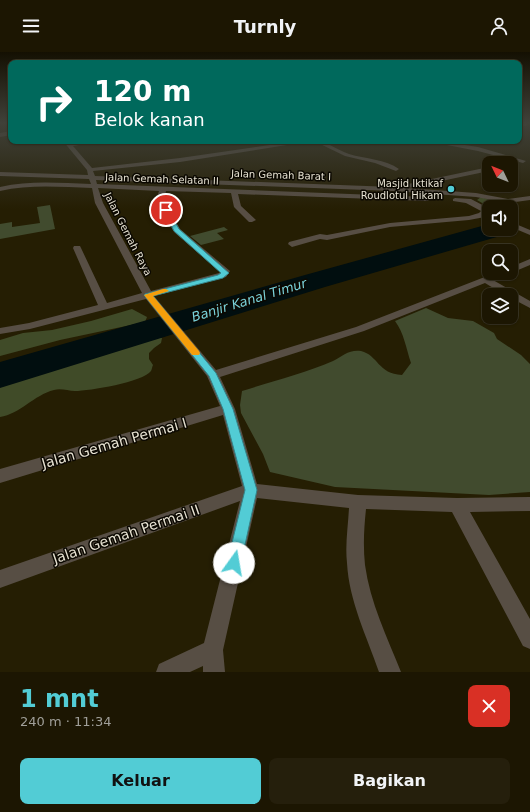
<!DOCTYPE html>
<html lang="id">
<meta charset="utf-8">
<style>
:root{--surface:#1c1602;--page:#251f0c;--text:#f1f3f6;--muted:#a09f99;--line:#3a3524;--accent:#52ccd5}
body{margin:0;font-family:"DejaVu Sans",sans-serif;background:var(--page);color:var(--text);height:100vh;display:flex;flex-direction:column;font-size:15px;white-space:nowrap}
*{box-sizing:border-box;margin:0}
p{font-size:13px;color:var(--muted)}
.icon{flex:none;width:22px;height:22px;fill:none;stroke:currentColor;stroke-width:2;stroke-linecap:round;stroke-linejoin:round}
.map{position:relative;height:620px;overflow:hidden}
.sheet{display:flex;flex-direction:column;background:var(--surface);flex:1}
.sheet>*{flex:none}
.hud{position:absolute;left:8px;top:8px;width:514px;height:84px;border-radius:8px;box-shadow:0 1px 3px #0004,0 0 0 1px var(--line);background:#00695c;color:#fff;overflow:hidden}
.needle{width:26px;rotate:313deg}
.controls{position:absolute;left:482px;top:104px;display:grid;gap:8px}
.controls a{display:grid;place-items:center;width:36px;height:36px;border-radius:8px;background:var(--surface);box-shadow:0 1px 3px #0004,0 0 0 1px var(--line);font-size:20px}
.pin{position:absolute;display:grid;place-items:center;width:34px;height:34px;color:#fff;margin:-17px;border:2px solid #fff;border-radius:50%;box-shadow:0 1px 4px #0007}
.me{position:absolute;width:44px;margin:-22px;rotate:13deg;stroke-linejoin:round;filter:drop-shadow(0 0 3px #0008)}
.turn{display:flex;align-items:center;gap:14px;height:84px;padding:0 20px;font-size:18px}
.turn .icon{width:52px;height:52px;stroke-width:2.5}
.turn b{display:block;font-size:28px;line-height:34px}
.round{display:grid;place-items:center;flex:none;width:42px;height:42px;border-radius:8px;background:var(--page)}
.overview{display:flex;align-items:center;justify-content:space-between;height:68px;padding:0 20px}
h1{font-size:24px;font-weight:800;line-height:30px;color:var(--accent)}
.action{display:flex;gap:8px;margin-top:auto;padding:8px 20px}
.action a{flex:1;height:46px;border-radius:8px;background:var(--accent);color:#111;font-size:16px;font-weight:800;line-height:46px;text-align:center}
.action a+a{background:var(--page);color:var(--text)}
header{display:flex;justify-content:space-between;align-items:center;height:52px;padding:0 20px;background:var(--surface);font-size:18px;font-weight:800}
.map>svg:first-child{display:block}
</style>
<header><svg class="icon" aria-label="menu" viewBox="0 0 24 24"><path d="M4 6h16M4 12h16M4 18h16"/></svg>Turnly<svg class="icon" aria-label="person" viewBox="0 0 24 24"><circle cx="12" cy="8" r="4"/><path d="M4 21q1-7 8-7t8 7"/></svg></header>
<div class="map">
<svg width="530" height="620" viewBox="0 0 530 620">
<rect width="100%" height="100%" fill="#251e03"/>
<!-- green -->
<path fill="#414b2e" d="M 50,153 L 55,177 L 0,187 L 0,172 L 12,170 L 12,175 L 40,171 L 37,155 Z
M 224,175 L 228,178 L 217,181 L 224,187 L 201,193 L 190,184 Z
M 426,256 L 448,266 L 473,269 L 494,281 L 497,287 L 521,303 L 530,312 L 530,440 L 489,443 L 335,435 L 270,420 L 263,402 L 241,361 L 240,353 L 242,339 C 270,330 306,321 333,309 C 342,304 350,297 361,299 C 378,303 378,322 402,323 L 411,311 C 406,296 404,281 395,269 Z"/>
<!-- forest -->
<path fill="#404b28" d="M 481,145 L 510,155 L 489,155 L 477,148 Z
M 132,257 L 147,265 L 145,270 L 60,288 L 0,304 L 0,288 L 23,281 L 52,278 L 91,269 Z
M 154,285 L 162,286 L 161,291 L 154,296 L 149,301 L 149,307 L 153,313 C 152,315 152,317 151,319 C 143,330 89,339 75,339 C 68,339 61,336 54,338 C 34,343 20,362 0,365 L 0,332 L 63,311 L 93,306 Z"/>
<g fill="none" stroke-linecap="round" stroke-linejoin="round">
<!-- river -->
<path fill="#010e0f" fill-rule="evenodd" d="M 489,172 L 489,177 L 511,177 L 507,182 L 325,235 L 0,336 L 0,310 L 305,223 Z"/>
<!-- minor -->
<path fill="#574e44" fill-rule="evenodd" d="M 519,71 L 527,72 L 527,73 L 525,74 L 519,73 Z
M 11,79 L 11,83 L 0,85 L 0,81 Z
M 63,89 L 69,89 L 71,91 L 103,89 L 73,94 L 92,116 L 180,106 L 298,89 L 312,89 L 180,110 L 93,119 L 95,124 L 393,135 L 476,141 L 508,147 L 530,144 L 530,148 L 508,151 L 476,145 L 393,139 L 96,128 L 97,132 L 427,145 L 431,147 L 427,149 L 238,142 L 241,154 L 256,168 L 252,170 L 249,170 L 234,155 L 231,141 L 166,139 L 164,148 L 180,177 L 230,219 L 226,225 L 154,244 L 216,318 L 356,275 L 495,221 L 508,221 L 493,228 L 530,249 L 530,256 L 511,246 L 511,243 L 505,243 L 485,231 L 364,279 L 220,325 L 235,357 L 257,432 L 358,443 L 457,446 L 530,445 L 530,459 L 470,460 L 530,567 L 530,597 L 523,594 L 452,460 L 366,457 C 364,476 363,494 365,513 C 370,550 387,585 401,620 L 379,620 C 367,585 349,549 347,511 C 345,493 348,475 349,456 L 257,446 L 223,598 L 225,620 L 203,620 L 203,614 L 190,620 L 156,620 L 159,612 L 204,591 L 240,449 L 0,536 L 0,518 L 242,434 L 223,363 L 0,431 L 0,417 L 220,354 L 207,324 L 146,247 L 30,277 L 0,282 L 0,276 L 29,271 L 98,253 L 73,196 L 74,194 L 80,194 L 81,196 L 107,251 L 142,241 L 95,151 L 92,136 C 61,135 30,132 0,139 L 0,135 C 30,128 60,131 91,132 L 89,127 L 0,124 L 0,120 L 88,123 L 87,118 ZM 98,136 L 159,139 L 156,148 L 174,180 L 220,220 L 219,221 L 151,239 L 103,151 Z
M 314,89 C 327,89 337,98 349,102 C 365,107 386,107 399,117 L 396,119 L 375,111 L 345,104 Z
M 426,89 L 439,89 L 478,95 L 526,109 L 523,111 L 478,99 Z
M 489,115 L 489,119 L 408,136 L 405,134 L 408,132 Z
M 455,146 L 471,147 L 488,156 L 489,163 L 486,162 L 485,165 L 469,168 L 390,175 L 327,188 L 320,187 L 292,195 L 288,192 L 289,190 L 320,182 L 327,183 L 390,171 L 469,164 L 479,161 L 481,159 L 466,151 L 453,149 L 453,147 Z
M 511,170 L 530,178 L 530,183 L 511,175 Z
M 530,207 L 530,213 L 511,221 L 511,215 Z"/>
</g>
<!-- sky -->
<linearGradient id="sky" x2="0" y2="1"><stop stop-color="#141002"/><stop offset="0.45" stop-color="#404139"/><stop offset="1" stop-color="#404139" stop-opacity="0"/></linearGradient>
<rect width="530" height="157" fill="url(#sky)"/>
<!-- route -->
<path fill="#52ccd5" stroke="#35858a" d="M 164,157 L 168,157 L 179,177 L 229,221 L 223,226 L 153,244 L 216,321 L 233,357 L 257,438 L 241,511 L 239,516 L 234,518 L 229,516 L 227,511 L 245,438 L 223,357 L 209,324 L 144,243 L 145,242 L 218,223 L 221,221 L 174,179 L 163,158 Z"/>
<!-- slow -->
<path fill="#f59e0b" d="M 163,237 L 166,237 L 169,239 L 153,244 L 199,299 L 200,301 L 199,303 L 192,303 L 144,243 Z"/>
<!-- markers -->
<circle fill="#52ccd5" stroke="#0b0801" stroke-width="1.5" cx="451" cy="137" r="4"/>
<g text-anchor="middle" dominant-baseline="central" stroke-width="3" stroke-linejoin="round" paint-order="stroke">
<!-- far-street labels -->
<g font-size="10" fill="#e7e2d2" stroke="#0b0801">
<text transform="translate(281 123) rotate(2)">Jalan Gemah Barat I</text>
<text transform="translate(162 127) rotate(2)">Jalan Gemah Selatan II</text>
<text transform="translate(128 182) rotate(63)">Jalan Gemah Raya</text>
</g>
<!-- far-poi labels -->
<g font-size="10" fill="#e7e2d2" stroke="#0b0801" text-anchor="end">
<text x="443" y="131">Masjid Iktikaf<tspan x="443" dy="12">Roudlotul Hikam</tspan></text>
</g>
<!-- water labels -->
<g font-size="13" font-style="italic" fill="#79d2da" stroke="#0b0801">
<text transform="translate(249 248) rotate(-17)">Banjir Kanal Timur</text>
</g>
<!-- near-street labels -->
<g font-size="14" fill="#e7e2d2" stroke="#0b0801">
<text transform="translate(114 391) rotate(-16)">Jalan Gemah Permai I</text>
<text transform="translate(126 482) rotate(-19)">Jalan Gemah Permai II</text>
</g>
</g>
</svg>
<div class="controls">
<a><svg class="needle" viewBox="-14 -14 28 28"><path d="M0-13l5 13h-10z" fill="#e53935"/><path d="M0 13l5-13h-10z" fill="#a09f99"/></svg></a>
<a><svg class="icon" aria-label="sound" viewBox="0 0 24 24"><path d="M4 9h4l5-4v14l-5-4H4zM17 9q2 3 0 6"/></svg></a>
<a><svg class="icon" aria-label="search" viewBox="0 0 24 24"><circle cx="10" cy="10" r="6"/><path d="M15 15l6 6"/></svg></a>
<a><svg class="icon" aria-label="layers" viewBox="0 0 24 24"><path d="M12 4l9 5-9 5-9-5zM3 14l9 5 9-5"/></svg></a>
</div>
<div class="pin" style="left:166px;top:158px;background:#d93025"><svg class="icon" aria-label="arrive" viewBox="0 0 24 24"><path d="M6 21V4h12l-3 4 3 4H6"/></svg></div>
<svg class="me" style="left:234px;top:511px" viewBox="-20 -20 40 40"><circle r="19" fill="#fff"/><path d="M0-13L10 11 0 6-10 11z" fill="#52ccd5"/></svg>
<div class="hud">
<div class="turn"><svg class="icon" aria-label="right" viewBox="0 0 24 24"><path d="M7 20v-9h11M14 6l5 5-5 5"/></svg><div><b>120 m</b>Belok kanan</div></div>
</div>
</div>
<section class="sheet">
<div class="overview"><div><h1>1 mnt</h1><p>240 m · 11:34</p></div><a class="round" style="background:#d93025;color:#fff"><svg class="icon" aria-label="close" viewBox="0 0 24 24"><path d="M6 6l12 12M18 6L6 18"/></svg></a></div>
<div class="action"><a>Keluar</a><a>Bagikan</a></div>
</section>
